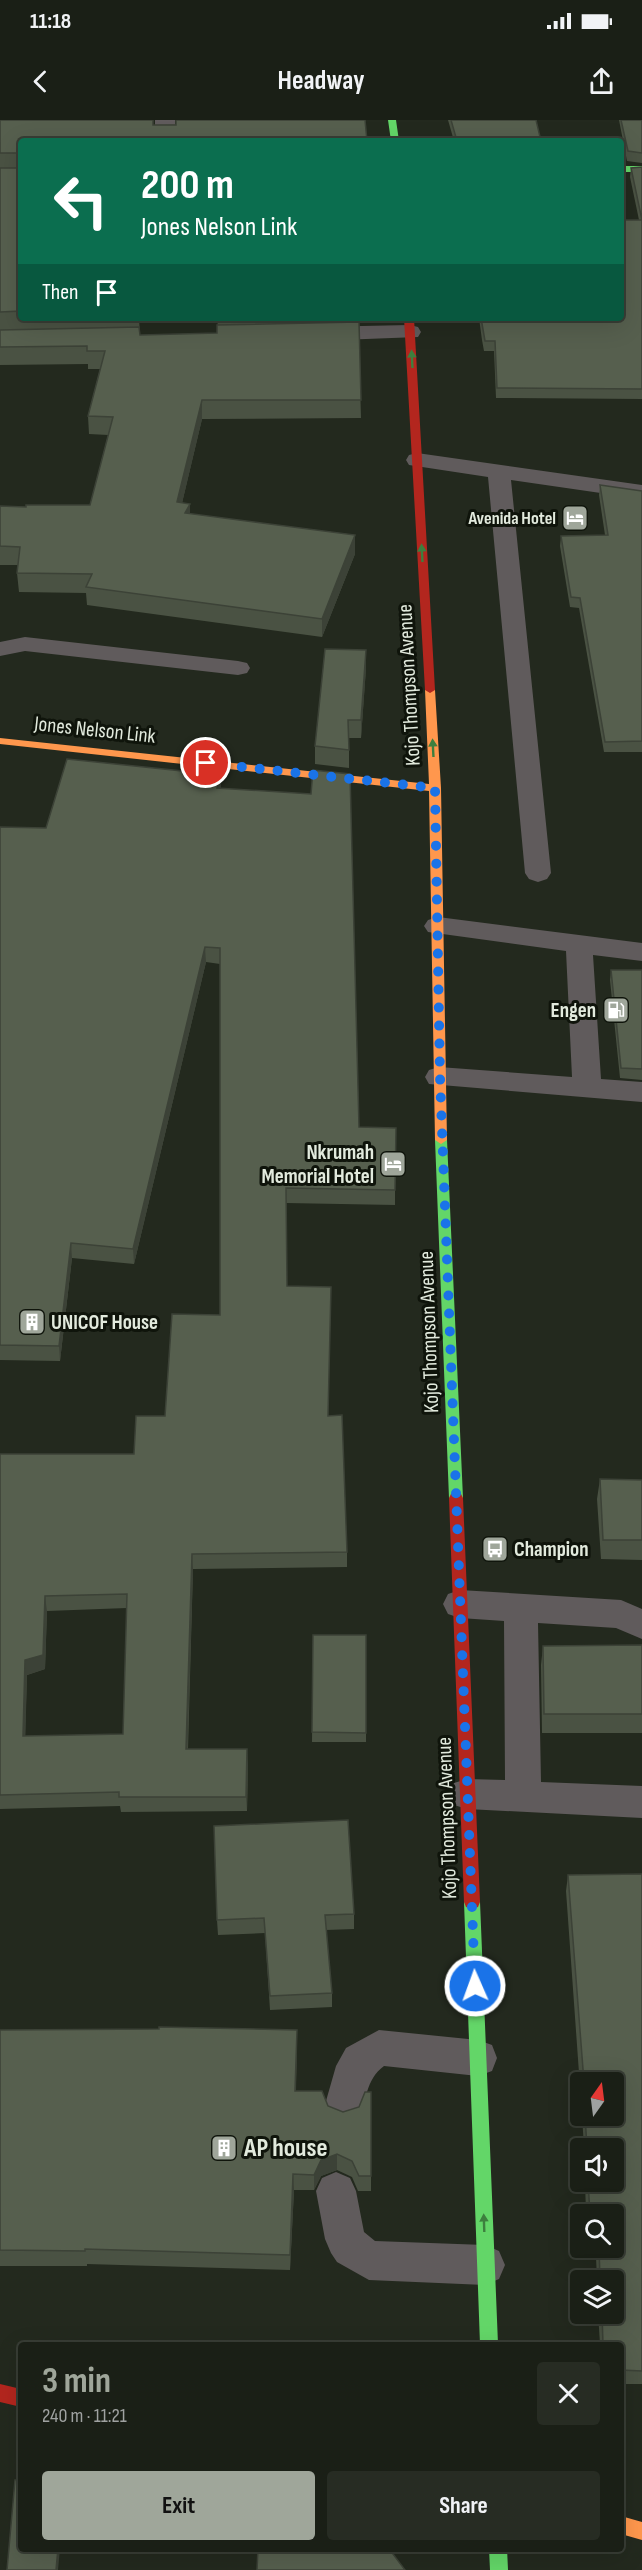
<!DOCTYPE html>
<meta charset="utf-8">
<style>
:root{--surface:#1a1f16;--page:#272c23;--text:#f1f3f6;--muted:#9fa2a1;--line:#383d35;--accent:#9fa69a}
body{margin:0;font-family:"Sofia Sans Condensed",sans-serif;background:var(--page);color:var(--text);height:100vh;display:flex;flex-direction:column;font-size:22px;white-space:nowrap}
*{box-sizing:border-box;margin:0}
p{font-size:20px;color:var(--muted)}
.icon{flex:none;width:33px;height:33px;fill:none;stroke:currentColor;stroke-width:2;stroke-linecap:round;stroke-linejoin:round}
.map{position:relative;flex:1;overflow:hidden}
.side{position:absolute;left:18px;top:2222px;width:606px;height:210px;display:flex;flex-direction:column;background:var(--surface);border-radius:6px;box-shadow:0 6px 24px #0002,0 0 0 2px var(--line)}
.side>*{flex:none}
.banner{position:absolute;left:18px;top:18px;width:606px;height:183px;border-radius:6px;box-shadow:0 6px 24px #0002,0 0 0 2px var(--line);background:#0b6e4f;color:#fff;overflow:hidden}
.needle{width:39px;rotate:14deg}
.tools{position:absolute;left:570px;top:1952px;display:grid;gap:12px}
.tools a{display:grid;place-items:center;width:54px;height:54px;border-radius:6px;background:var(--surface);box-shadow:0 6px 24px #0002,0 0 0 2px var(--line);font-size:30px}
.pin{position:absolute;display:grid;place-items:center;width:51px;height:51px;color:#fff;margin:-26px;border:3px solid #fff;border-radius:50%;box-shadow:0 2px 6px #0007}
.me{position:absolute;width:66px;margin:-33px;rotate:358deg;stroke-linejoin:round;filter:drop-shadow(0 0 4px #0008)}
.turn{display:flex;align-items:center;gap:21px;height:126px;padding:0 24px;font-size:27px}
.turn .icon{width:78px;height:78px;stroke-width:2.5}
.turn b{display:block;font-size:42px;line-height:51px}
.then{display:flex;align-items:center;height:57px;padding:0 24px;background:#0003;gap:12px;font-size:22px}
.round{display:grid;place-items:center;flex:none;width:63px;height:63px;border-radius:6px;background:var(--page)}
.headline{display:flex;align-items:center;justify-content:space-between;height:102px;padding:0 24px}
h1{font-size:36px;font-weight:700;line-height:45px;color:var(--accent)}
.button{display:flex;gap:12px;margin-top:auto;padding:12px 24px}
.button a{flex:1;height:69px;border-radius:6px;background:var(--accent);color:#111;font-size:24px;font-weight:700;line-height:69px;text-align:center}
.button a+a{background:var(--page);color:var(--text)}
.status{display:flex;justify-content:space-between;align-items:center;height:42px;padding:0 30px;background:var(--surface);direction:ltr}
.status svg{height:16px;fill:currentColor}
header{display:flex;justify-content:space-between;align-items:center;height:78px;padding:0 24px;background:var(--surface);font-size:27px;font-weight:700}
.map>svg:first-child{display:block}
</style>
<div class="status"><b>11:18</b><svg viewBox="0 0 49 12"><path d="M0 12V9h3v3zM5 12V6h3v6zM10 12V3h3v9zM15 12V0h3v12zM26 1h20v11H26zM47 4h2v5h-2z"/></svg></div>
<header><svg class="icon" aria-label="back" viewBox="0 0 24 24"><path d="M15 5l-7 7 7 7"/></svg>Headway<svg class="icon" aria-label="share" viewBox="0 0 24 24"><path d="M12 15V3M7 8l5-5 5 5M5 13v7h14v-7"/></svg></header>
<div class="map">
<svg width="642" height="2450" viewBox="0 0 642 2450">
<rect width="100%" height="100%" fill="#23291e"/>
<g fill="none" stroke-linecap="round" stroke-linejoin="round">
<!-- lane -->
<path fill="#605b5c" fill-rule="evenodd" d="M 417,333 L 642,365 L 642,379 L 511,360 L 551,753 L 547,759 L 538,762 L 529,759 L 525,753 L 488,357 L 409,345 L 406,340 L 409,335 Z
M 25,517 L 238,541 L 247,543 L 250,548 L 247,553 L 238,555 L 25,531 L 0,536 L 0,522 Z
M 438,797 L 642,823 L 642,841 L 593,835 L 601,959 L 642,962 L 642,982 L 429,964 L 425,957 L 429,950 L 439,947 L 572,957 L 566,831 L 428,812 L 424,806 L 428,800 Z
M 460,1470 L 621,1480 L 642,1489 L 642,1519 L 616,1508 L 538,1503 L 541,1662 L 642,1666 L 642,1698 L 467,1689 L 454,1685 L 449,1674 L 454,1663 L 467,1659 L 505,1660 L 504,1501 L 460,1498 L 448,1494 L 443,1484 L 448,1474 Z
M 379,1910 L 478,1920 L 492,1925 L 497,1938 L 492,1951 L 478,1956 L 384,1946 C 365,1960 367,1981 358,2001 L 344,2006 L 330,2001 L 324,1988 L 336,1946 L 346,1928 Z
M 336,2052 L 350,2058 L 356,2071 L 364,2112 L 375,2121 L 485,2125 L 499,2131 L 505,2145 L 499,2159 L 485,2165 L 369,2160 L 337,2142 L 331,2133 L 325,2119 L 316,2071 L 322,2058 Z"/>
<!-- street -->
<path fill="#605b5c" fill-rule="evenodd" d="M 155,0 L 175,0 L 175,21 L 155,21 Z
M 410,205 L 418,207 L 421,212 L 418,217 L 314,221 L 306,219 L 303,214 L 306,209 L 314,207 Z"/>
<!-- fast -->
<path fill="#63d668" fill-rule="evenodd" d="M 388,0 L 396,0 L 399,21 L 391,21 Z
M 621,46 L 642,46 L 642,52 L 621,52 Z
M 441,1016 L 447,1020 L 463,1378 L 461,1382 L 451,1382 L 449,1378 L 435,1020 Z
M 472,1775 L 478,1777 L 480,1782 L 498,2224 L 480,2224 L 464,1782 L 466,1777 Z
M 489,2428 L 507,2428 L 508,2450 L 490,2450 Z"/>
<!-- slow -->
<path fill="#ff974d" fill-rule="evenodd" d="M 430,567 L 435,570 L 441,668 L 447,1020 L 441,1024 L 435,1020 L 429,671 L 0,624 L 0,618 L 429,664 L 425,570 Z
M 621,2396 L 642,2402 L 642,2420 L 621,2414 Z"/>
<!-- jam -->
<path fill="#b3261e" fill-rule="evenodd" d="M 404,198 L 414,198 L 435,570 L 430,573 L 425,570 Z
M 456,1372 L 461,1374 L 463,1378 L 480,1782 L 478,1787 L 472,1789 L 466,1787 L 464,1782 L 449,1378 L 451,1374 Z
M 0,2264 L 21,2269 L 21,2287 L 0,2282 Z"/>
</g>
<!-- wall -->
<path fill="#4a5243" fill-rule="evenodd" d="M 0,0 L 153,0 L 153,5 L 365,0 L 21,21 L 21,198 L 139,198 L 140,215 L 217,213 L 218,198 L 358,198 L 361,298 L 202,299 L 182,383 L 190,384 L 190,394 L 355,415 L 355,434 L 322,517 L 87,485 L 86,473 L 19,472 L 17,453 L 18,445 L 0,445 L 0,386 L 26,387 L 90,385 L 108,315 L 89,314 L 88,296 L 100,249 L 88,249 L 88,244 L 0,245 Z
M 448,0 L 536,0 L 541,21 L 454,21 Z
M 619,0 L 642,0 L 642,43 L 627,41 Z
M 642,47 L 642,279 L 496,278 L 494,231 L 484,231 L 482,220 L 479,198 L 621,198 L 639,100 L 630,57 L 631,48 Z
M 600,365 L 642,371 L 642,632 L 604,632 L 579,488 L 570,487 L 560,426 L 561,416 L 605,415 L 599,375 Z
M 366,548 L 361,618 L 349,618 L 349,648 L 315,644 L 315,626 Z
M 221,668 L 359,1007 L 395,1070 L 395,1085 L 286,1083 L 287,1166 L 328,1296 L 347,1432 L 347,1447 L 193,1449 L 188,1629 L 248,1643 L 247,1691 L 121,1692 L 120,1686 L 0,1689 L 0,1334 L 134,1334 L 165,1296 L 220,1195 L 220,844 L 206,842 L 134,1144 L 72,1138 L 60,1241 L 0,1240 L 0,707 L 46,708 ZM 127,1488 L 123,1614 L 25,1616 L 27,1555 L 45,1549 L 47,1491 Z
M 611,850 L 642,850 L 642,960 L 620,958 L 610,860 Z
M 600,1359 L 642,1360 L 642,1440 L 601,1439 L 597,1379 Z
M 313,1515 L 366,1515 L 366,1622 L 312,1622 Z
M 642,1525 L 642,1613 L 542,1613 L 541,1545 L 543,1526 Z
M 642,1754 L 642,2264 L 621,2264 L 621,2224 L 600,2224 L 598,2193 L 614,2193 L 614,2160 L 597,2160 L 596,2137 L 588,2137 L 588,2127 L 614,2127 L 614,2094 L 586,2094 L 585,2061 L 614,2061 L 614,2028 L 584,2028 L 582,1995 L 614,1995 L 614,1962 L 580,1962 L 580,1967 L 566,1771 L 568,1755 Z
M 354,1794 L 354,1809 L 326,1810 L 332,1873 L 332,1887 L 270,1890 L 265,1813 L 218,1815 L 217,1800 Z
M 0,1910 L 297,1910 L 296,1971 L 328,1986 L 371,2056 L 371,2071 L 358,2071 L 352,2057 L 337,2050 L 321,2056 L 314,2070 L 294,2070 L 290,2150 L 87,2144 L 87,2146 L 0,2146 Z"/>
<!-- shaded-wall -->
<path fill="#3c4237" d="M 202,280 L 202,299 L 178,400 L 177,382 Z
M 190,384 L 190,402 L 185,393 Z
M 355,415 L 355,434 L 322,517 L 322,499 Z
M 366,530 L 366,548 L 361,618 L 361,600 Z
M 221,655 L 221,671 L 217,668 Z
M 205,827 L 206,842 L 134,1144 L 133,1129 Z
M 71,1123 L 72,1138 L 60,1241 L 59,1226 Z
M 192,1434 L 193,1449 L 187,1644 L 186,1629 Z
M 45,1476 L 47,1491 L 45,1549 L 27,1555 L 25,1631 L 23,1616 L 25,1540 Z
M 247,1629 L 248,1643 L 247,1691 L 246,1677 Z
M 297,1910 L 297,1927 L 295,1987 L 295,1971 Z
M 337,2034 L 337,2050 L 321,2056 L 314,2070 L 314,2055 L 321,2040 Z
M 293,2054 L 294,2070 L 290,2150 L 290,2135 Z
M 58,2428 L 60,2428 L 58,2450 L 56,2450 Z"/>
<!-- building -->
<path fill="#565f4e" stroke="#3c4237" stroke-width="1.5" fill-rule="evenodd" d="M 0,0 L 153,0 L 153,5 L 176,5 L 176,0 L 365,0 L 367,21 L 21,21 L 21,33 L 0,33 Z
M 451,0 L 536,0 L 541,21 L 457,21 Z
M 621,0 L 642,0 L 642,33 L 628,31 Z
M 642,47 L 642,269 L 497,268 L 495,221 L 485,221 L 481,198 L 621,198 L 621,100 L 642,100 L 631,48 Z
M 0,48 L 21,48 L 21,191 L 0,192 Z
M 359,202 L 361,280 L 202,280 L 177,382 L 190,384 L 185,393 L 355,415 L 322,499 L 86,467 L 92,454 L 17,453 L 20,427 L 0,426 L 0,386 L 26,387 L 26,385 L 90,385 L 113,297 L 88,296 L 105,231 L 87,231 L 87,226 L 0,227 L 0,210 L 139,207 L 140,215 L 217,213 L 217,205 Z
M 600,365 L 642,371 L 642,621 L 605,622 L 580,478 L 571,477 L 561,416 L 608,415 Z
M 325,529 L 366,530 L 361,600 L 348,600 L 349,630 L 315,626 Z
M 67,639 L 221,655 L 217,668 L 311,674 L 313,650 L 350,654 L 359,1007 L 396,1008 L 395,1070 L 286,1068 L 287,1166 L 331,1167 L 328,1296 L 342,1295 L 347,1432 L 192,1434 L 186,1629 L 247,1629 L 246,1677 L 119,1677 L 119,1672 L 0,1675 L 0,1334 L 134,1334 L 136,1296 L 165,1296 L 172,1194 L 220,1195 L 220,828 L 205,827 L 133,1129 L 71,1123 L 59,1226 L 0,1225 L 0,707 L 46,708 ZM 127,1474 L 123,1614 L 23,1616 L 25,1540 L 43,1535 L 45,1476 Z
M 611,850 L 642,850 L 642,949 L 621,948 Z
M 600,1359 L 642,1360 L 642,1420 L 603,1420 Z
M 313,1515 L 366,1515 L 366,1613 L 312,1612 Z
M 642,1525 L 642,1594 L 544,1594 L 543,1526 Z
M 348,1700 L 354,1794 L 325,1795 L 332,1873 L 270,1876 L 264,1798 L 217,1800 L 214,1706 Z
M 642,1754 L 642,2251 L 621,2250 L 621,2224 L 603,2224 L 602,2193 L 614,2193 L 614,2160 L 600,2160 L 599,2127 L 614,2127 L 614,2094 L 590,2094 L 588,2061 L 614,2061 L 614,2028 L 587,2028 L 585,1995 L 614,1995 L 614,1962 L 584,1962 L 568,1755 Z
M 159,1907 L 297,1910 L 295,1971 L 322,1971 L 328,1986 L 343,1992 L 359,1987 L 365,1972 L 371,1972 L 371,2056 L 359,2056 L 352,2041 L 337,2034 L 321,2040 L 314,2055 L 293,2054 L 290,2135 L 85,2129 L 85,2131 L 0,2130 L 0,1910 L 159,1909 Z
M 15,2360 L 21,2360 L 21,2428 L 58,2428 L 56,2450 L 7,2450 Z
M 258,2428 L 324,2428 L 390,2430 L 405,2450 L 257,2450 Z"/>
<!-- one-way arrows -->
<defs><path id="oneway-solid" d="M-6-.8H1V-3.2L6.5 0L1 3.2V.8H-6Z" transform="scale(1.5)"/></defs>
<g fill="#3d7f3e">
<use href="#oneway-solid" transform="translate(412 239) rotate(-93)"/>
<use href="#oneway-solid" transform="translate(422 433) rotate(-93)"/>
<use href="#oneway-solid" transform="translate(433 628) rotate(-93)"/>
<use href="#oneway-solid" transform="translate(484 2103) rotate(-92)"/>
</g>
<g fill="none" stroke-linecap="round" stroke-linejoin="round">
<!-- route -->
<path stroke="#1a73e8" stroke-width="10" stroke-dasharray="0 18" d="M 206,643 L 435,668 L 440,957 L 475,1866"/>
</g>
<!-- icons -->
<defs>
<symbol id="hotel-square" viewBox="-11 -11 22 22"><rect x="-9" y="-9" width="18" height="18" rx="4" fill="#9fa69a" stroke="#0f140b"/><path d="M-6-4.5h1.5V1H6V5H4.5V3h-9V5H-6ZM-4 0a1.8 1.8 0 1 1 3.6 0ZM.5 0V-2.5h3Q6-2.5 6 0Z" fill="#fff"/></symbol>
<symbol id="fuel-square" viewBox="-11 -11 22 22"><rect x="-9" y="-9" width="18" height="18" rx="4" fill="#9fa69a" stroke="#0f140b"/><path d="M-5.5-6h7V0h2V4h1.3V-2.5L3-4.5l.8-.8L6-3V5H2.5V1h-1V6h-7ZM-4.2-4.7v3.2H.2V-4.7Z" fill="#fff"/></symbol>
<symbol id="building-square" viewBox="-11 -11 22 22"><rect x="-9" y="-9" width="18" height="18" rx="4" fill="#9fa69a" stroke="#0f140b"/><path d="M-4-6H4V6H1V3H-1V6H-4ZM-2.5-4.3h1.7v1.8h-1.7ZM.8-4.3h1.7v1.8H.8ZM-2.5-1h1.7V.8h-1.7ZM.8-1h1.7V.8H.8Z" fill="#fff"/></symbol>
<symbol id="bus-square" viewBox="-11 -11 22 22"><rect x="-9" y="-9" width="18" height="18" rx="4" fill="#9fa69a" stroke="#0f140b"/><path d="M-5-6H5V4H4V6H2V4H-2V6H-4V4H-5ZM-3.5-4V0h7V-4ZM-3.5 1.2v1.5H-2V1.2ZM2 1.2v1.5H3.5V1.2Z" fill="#fff"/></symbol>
</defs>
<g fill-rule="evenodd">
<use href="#hotel-square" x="560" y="383" width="30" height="30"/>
<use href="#fuel-square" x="601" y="875" width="30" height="30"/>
<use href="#hotel-square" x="378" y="1029" width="30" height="30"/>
<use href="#building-square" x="17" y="1187" width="30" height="30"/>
<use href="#bus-square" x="480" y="1414" width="30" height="30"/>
<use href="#building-square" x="209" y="2013" width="30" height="30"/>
</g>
<g text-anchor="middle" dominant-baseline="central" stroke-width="6" stroke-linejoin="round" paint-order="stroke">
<!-- far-poi labels -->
<g font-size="18" font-weight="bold" fill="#e2eadd" stroke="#0f140b" text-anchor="end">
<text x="556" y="398">Avenida Hotel</text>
</g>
<!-- street labels -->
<g font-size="21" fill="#e2eadd" stroke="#0f140b">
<text transform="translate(409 565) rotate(-93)">Kojo Thompson Avenue</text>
<text transform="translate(95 610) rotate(6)">Jones Nelson Link</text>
<text transform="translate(429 1212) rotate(-92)">Kojo Thompson Avenue</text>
<text transform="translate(447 1698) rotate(-92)">Kojo Thompson Avenue</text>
</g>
<!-- poi labels -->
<g font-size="21" font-weight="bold" fill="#e2eadd" stroke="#0f140b" text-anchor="end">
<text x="596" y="890">Engen</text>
<text x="374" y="1032">Nkrumah<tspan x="374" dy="24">Memorial Hotel</tspan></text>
<text x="51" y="1202" text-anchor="start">UNICOF House</text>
<text x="514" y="1429" text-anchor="start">Champion</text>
</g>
<!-- near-poi labels -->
<g font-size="26" font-weight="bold" fill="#e2eadd" stroke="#0f140b" text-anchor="start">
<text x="244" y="2028">AP house</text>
</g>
</g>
</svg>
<div class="tools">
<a><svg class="needle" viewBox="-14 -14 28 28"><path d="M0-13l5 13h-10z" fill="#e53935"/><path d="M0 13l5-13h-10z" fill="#9fa2a1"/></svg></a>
<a><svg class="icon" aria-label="sound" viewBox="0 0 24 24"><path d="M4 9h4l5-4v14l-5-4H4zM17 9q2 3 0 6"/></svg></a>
<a><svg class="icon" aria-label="search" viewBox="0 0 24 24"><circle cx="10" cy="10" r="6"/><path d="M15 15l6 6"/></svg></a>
<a><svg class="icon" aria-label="layers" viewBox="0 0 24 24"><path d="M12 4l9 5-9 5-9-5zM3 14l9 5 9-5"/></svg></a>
</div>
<div class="pin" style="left:206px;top:643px;background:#d93025"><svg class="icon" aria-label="arrive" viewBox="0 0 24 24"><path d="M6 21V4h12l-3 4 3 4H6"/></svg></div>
<svg class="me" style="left:475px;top:1866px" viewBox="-20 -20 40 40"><circle r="17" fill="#1a73e8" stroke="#fff" stroke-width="3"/><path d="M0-11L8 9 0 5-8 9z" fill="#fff"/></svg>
<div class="banner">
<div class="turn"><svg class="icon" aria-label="left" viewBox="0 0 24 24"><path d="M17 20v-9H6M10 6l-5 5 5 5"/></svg><div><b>200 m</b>Jones Nelson Link</div></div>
<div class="then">Then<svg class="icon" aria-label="arrive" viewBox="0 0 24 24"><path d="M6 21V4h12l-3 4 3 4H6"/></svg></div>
</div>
<section class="side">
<div class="headline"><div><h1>3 min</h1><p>240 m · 11:21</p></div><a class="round"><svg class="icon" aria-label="close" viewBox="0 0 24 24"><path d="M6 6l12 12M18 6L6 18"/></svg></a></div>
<div class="button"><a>Exit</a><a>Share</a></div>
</section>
</div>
